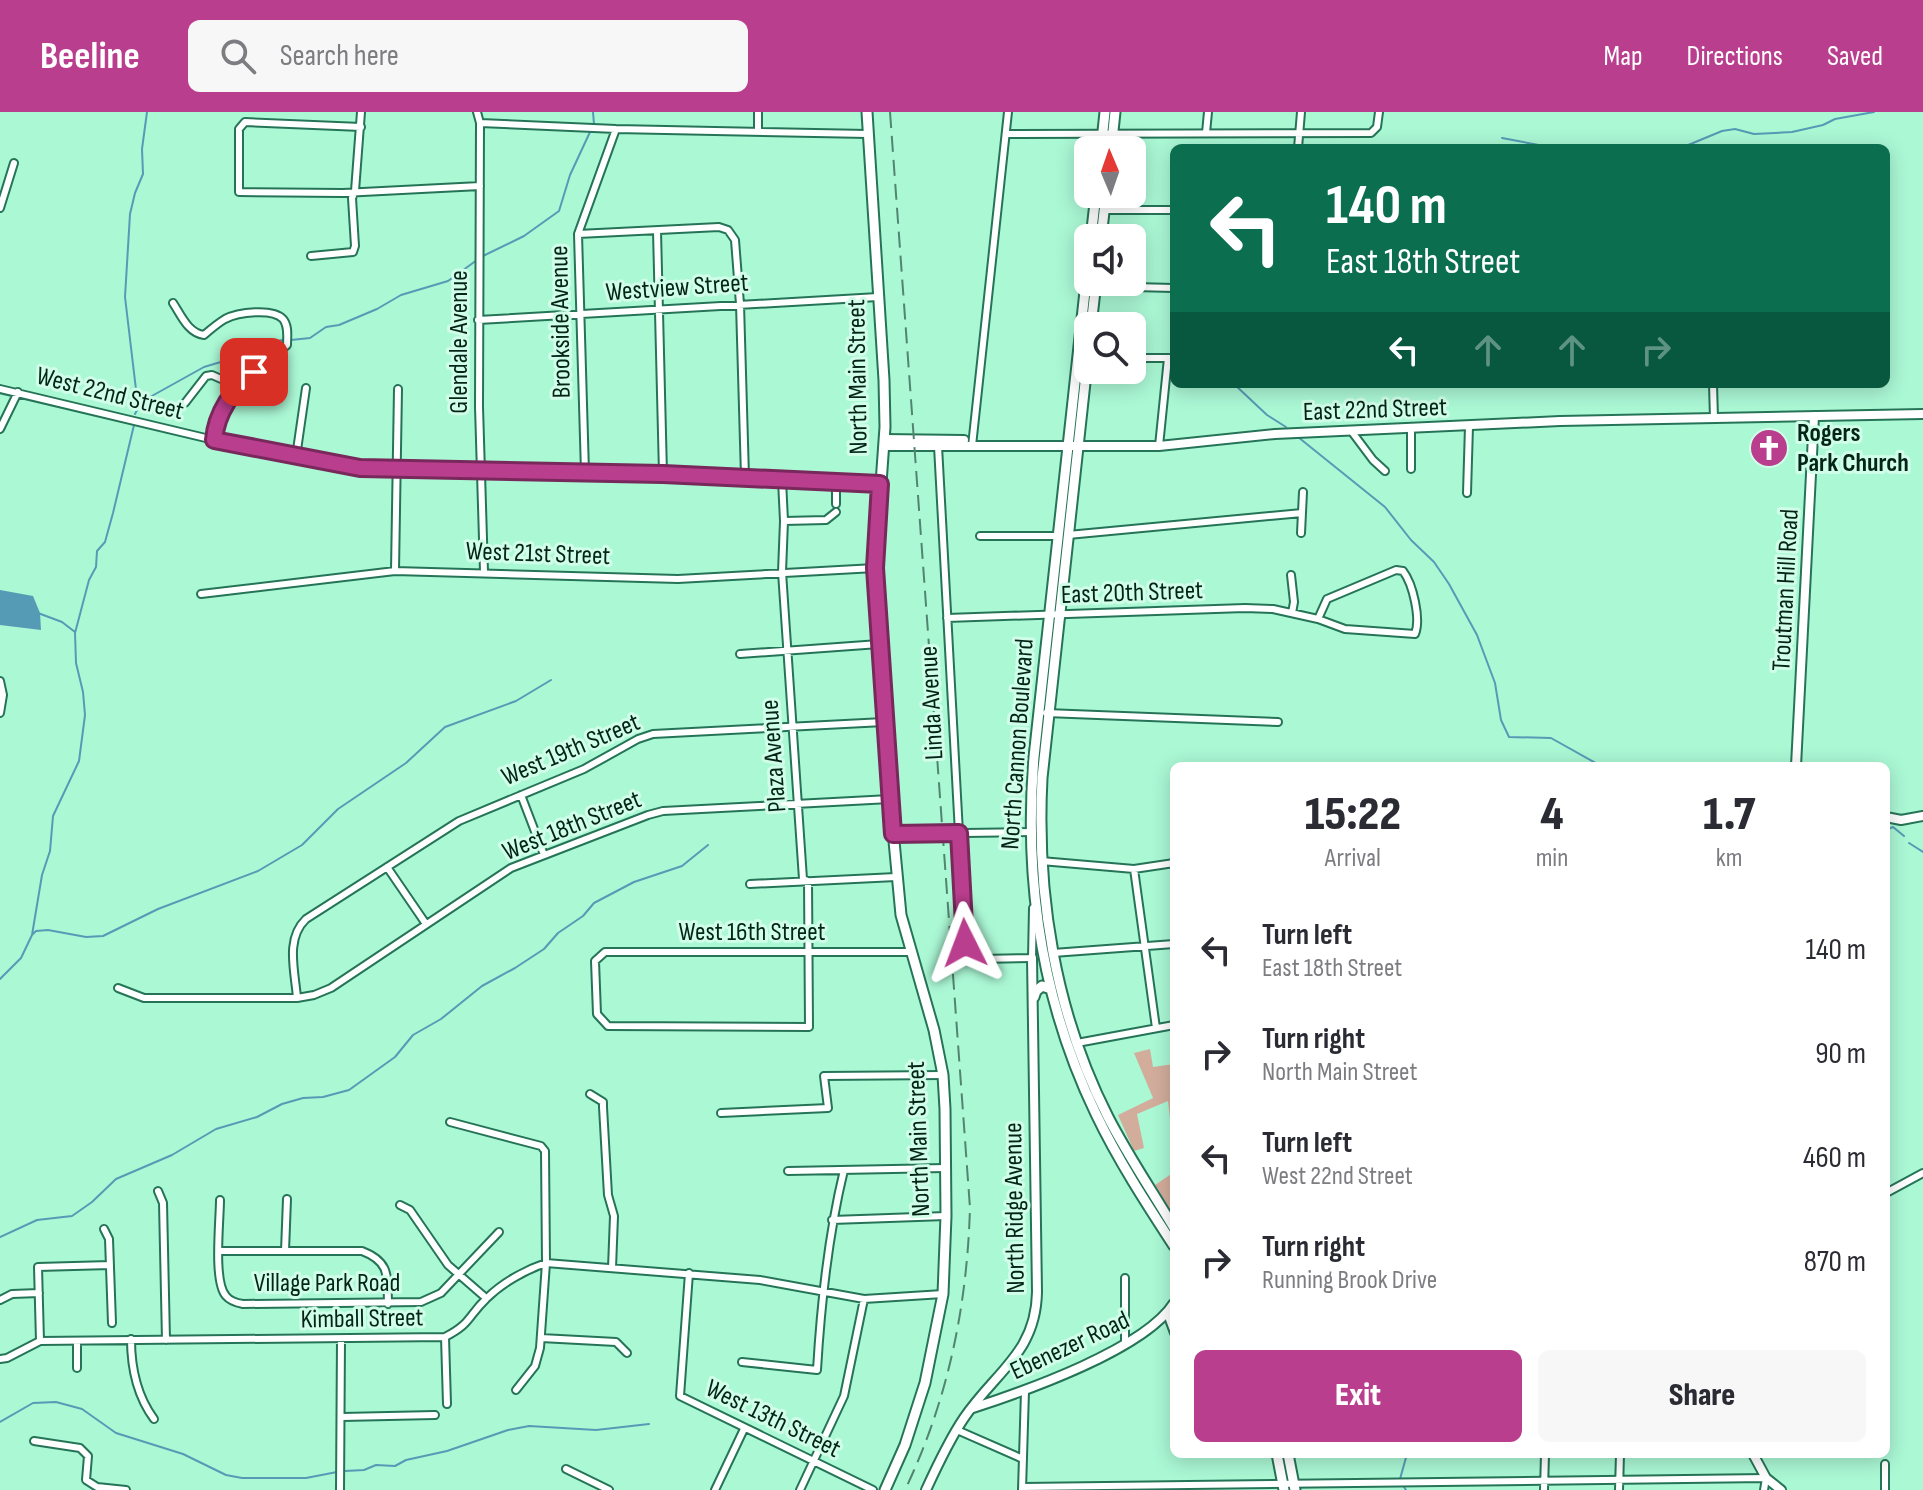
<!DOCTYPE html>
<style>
:root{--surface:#fff;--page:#f7f7f7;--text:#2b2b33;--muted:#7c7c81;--accent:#ba3e8e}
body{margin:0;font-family:"Sofia Sans Condensed",sans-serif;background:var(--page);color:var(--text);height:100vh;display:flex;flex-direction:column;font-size:30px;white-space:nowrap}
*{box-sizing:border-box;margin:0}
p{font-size:26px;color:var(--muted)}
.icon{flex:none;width:44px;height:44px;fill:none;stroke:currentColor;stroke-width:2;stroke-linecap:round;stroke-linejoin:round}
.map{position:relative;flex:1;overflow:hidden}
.side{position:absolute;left:1170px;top:650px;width:720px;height:696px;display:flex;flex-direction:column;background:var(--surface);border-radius:12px;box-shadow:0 4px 20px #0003}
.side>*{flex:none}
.top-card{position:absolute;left:1170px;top:32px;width:720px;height:244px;border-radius:12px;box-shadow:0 4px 20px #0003;background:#0b6e4f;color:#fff;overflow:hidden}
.needle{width:52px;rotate:358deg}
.fabs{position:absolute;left:1074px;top:24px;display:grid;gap:16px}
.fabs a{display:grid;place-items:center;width:72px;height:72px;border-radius:12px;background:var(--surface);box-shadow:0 4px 20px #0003;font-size:40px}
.pin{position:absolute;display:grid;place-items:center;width:68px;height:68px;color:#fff;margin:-34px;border-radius:16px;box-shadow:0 4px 12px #0006}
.me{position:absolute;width:88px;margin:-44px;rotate:357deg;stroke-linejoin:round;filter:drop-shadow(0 0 6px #0008)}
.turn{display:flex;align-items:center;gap:28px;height:168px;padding:0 24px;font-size:36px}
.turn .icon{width:104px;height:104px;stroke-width:2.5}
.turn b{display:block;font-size:56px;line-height:68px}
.lanes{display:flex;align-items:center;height:76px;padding:0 24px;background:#0003;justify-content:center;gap:40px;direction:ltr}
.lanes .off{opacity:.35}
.eta{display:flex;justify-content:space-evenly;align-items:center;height:136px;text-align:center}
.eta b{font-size:48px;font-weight:800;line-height:56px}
.action{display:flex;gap:16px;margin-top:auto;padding:16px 24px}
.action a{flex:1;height:92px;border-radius:12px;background:var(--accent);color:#fff;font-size:32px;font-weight:800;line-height:92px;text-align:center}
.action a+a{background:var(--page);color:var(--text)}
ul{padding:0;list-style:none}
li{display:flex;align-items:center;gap:24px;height:104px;padding:0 24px}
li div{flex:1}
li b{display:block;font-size:30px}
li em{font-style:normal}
header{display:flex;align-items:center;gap:48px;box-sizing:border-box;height:112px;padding:0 40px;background:var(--accent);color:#fff}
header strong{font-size:38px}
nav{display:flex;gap:44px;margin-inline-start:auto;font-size:28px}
.search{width:560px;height:72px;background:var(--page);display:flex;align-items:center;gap:20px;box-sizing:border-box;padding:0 28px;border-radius:12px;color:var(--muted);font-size:30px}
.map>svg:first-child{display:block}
</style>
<header>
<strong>Beeline</strong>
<div class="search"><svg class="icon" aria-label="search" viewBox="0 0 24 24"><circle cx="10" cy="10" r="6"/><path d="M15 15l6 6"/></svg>Search here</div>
<nav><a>Map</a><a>Directions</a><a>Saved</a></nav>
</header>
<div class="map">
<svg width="1923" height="1378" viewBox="0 0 1923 1378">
<rect width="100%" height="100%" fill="#abf8d5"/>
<!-- green -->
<path fill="#d3ad9c" d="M 1150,937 L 1153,955 L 1174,952 L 1174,1015 L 1171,1015 L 1168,989 L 1137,1002 L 1144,1036 L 1134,1039 L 1118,1003 L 1153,986 L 1134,941 Z
M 1174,1060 L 1174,1105 L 1155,1073 Z"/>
<!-- water -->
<path fill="#559bb5" d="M 0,478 L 33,484 L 40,501 L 41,518 L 0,513 Z"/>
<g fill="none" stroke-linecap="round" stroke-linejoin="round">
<!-- stream -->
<path stroke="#559bb5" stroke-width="2" d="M 593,0 L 594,12
M 1502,26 L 1555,36
M 1681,36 L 1722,19 L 1735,17 L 1754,22 L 1792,20 L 1823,13 L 1835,7 L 1874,0
M 483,144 L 524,124 L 559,99 L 570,63 L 590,20
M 291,228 L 310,226 L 326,215 L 339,213 L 377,197 L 401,183 L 448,169 L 477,148
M 1234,272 L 1267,303 L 1286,315
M 141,290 L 137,286 L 125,185 L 130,102 L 135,81 L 143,62 L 142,37 L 147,0
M 135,302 L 141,290 L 204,255 L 224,249 L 235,236 L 283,228
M 1298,325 L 1385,395 L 1411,428 L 1434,450 L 1449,472 L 1477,523 L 1495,571 L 1501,608 L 1509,625 L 1551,626 L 1601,654
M 38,501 L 62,510 L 75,520
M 1886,718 L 1893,715 L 1904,724
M 1909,731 L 1923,740
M 32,823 L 36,819 L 48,818 L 86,825 L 103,824 L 158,797 L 258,759 L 302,733 L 338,697 L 406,651 L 445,615 L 516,589 L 551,568
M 0,867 L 21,846 L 32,823 L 42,763 L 50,739 L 53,704 L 79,649 L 85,603 L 83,580 L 76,551 L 75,521 L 89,468 L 96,455 L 97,439 L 105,430 L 113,401 L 134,313
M 0,1125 L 37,1108 L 72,1104 L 92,1090 L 116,1067 L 172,1043 L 216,1017 L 257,1005 L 282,992 L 303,986 L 323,985 L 349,978 L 395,945 L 413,923 L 441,907 L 482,874 L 515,856 L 544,837 L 558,821 L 583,804 L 594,791 L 634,770 L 682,754 L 708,733
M 0,1310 L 33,1291 L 56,1290 L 82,1297 L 116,1321 L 183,1342 L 226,1363 L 242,1366 L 306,1366 L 337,1360
M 345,1359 L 364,1358 L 376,1353 L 395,1354 L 406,1348 L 447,1339 L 508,1318 L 529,1314 L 596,1318 L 649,1312
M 1400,1367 L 1407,1342
M 1404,1375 L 1406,1378"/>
<defs>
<path id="street" d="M 477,0 L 480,11 L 479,295 L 484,460
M 758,0 L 758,20
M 480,11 L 616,17 L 868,22
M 361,15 L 245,10 L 239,17 L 239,80 L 343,81 L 480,74
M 1206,21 L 1208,0
M 1007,22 L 1371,21 L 1377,15 L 1379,0
M 1298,36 L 1301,0
M 0,96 L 14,51
M 1105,98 L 1174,98
M 657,119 L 663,362
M 578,122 L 719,115 L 728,118 L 735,128 L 740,192 L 745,365
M 311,144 L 353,140 L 355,134 L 352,86 L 355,79 L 361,0
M 1093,174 L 1174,176
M 173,191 C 181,203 188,221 204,223 C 211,217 218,211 225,207 C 238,200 273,196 283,207 C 289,214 287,225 287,233 C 255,259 218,284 214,328
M 478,208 L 878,185
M 1132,246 L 1174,246
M 1713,272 L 1714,307
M 0,277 L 214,328 L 360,356 L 663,362 L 880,372
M 185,291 L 206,264 L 212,263 L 237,274
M 0,317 L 18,280
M 1352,320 L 1373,348 L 1385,359
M 938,334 L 959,721 L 968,840 L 972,844 L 980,847 L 1032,846 L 1033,796
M 972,334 L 1008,0
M 1159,334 L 1168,246
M 296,345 L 306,276
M 1411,357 L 1411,317
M 585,360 L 578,122 L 616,17
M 782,368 L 784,409 L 782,460 L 803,767 L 808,769 L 809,915 L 608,914 L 597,902 L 595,849 L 605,840 L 912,840
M 1467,381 L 1469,314
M 836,392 L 836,370
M 784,409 L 826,408 L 836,400
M 1301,421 L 1303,380
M 1068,423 L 1302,401
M 980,424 L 1058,424
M 1396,458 L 1403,459 C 1413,472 1421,507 1415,522 L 1345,517 L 1318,507 L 1327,487 Z
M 395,459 L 398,277
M 1291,463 L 1294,490 L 1292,501
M 201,482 L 395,459 L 678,467 L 875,456
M 947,506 L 1245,496 L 1273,497 L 1318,507
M 740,542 L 879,532
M 0,569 L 3,583 L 0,601
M 1046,601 L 1278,610
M 884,610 L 653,622 L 638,627 L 584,657 L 459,709 L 306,807 C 285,827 295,859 297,886 L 314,883 L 331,876 L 511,756 L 648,703 L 663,699 L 890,687
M 521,683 L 544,743
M 893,722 L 1033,720
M 1041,749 L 1134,757 L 1174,751
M 387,755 L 426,812
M 1134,757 L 1156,916
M 750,772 L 896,765
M 1053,841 L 1174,832
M 118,876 L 144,886 L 297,886
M 1077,931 L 1174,913
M 590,982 L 603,990 L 603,995 L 608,1083 L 614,1104 L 612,1156
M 721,1001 L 828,996 L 824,964 L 943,963
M 450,1010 L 541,1034 L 545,1039 L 546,1151 L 540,1236 L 535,1254 L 516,1278
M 788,1059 L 945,1056
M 158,1079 L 163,1091 L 166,1228
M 1886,1081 L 1923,1061
M 220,1088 C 220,1109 213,1170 226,1184 C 230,1189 237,1191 243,1192 L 421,1190 L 441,1181 L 499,1120
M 400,1093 L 410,1098 L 448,1153 L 486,1186
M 832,1108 L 946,1104
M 104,1117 L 109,1127 L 112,1211
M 220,1139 L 362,1139 C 391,1150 387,1165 388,1192
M 285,1139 L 287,1087
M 689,1161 L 680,1284 L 873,1378
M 1125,1166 L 1125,1231
M 0,1188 L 12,1182 L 39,1181
M 1167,1202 L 1174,1221
M 445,1225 L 447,1292
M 541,1226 L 616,1230 L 627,1241
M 131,1227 C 131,1256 137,1284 154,1307
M 40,1229 L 38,1155 L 110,1153
M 77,1229 L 77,1256
M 0,1247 L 7,1246 L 40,1229 L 445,1225 C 471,1212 468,1204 486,1187 C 502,1171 525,1158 546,1151 L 760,1168 L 864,1187 L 943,1182
M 742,1250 L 817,1258 C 821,1190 828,1124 844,1058
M 342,1305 L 435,1303
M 957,1318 L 1023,1347
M 34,1329 L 80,1336 L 88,1344 L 86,1368 L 97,1375 L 126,1378
M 1885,1352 L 1885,1378
M 566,1357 L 609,1378
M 1022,1375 L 1766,1366 L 1764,1378
M 340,1378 L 341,1228
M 715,1378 L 744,1317
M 800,1378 L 844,1284 L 864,1187
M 1022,1378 L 1025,1279
M 1544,1378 L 1545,1342
M 1619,1378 L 1620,1342"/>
<path id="secondary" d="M 884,327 L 964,328
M 884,334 L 1159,334 L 1275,322 L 1560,309 L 1923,302
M 1796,654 L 1814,304
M 1886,705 L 1901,708 L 1923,704
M 973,1296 C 1025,1279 1145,1237 1174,1191
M 1753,1342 L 1766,1366 L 1781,1378
M 926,1378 C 937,1354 949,1328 964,1306 C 995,1260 1036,1241 1037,1180 L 1032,846"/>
<path id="primary" d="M 867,0 L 884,268 L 885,315 L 875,456 L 890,687 L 901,803 L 934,918 L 943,963 L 945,997 L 946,1104 L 943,1182 L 925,1271 L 905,1333 L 885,1378
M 1101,38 L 1105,0
M 1111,38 L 1115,0
M 1091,126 L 1096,82
M 1101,126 L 1106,82
M 1088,152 L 1034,645 C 1024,768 1042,890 1096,1002 C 1118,1048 1146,1091 1174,1134
M 1091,214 L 1096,170
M 1088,243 L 1042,666 C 1036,782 1055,901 1108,1005 C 1128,1044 1152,1079 1174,1116
M 1034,885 L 1036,879 L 1042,874 L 1051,877
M 1277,1342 L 1284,1378
M 1288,1342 L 1295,1378"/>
</defs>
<!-- street casing -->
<use href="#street" stroke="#267457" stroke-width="10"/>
<!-- secondary casing -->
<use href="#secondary" stroke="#267457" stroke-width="12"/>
<!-- primary casing -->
<use href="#primary" stroke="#267457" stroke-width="13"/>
<!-- street -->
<use href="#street" stroke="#fff" stroke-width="6"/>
<!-- secondary -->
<use href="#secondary" stroke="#fff" stroke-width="8"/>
<!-- primary -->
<use href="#primary" stroke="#fff" stroke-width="9"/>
<!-- rail -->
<path stroke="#51856f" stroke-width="2" stroke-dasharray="16 8" stroke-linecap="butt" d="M 890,0 L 970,1096 C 967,1195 948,1288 905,1378"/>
</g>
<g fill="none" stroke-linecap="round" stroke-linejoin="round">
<defs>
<path id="route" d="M 254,260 C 233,277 216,301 214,328 L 360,356 L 663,362 L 880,372 L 875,456 L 893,722 L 959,721 L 965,831"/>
</defs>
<!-- route casing -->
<use href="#route" stroke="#79285c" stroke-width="20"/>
<!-- route -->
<use href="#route" stroke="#ba3e8e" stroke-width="14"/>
</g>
<!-- icons -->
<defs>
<symbol id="church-disc" viewBox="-11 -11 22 22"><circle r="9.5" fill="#ba3e8e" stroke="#d1fee8"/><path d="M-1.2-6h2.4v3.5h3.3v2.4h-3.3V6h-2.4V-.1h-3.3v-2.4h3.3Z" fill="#fff"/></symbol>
</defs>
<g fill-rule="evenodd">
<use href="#church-disc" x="1747" y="314" width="44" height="44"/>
</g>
<g text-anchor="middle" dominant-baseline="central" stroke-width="6" stroke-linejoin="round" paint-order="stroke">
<!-- street labels -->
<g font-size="26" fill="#042418" stroke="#d1fee8">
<text transform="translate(677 176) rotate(-4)">Westview Street</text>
<text transform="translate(561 210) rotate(-91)">Brookside Avenue</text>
<text transform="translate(459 230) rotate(-90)">Glendale Avenue</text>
<text transform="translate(858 265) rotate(-91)">North Main Street</text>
<text transform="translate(110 282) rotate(14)">West 22nd Street</text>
<text transform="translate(1375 298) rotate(-2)">East 22nd Street</text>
<text transform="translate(538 442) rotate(2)">West 21st Street</text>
<text transform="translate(1786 478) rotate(-87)">Troutman Hill Road</text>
<text transform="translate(1132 481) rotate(-2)">East 20th Street</text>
<text transform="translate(932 591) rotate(-93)">Linda Avenue</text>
<text transform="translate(1018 632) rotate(-86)">North Cannon Boulevard</text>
<text transform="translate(571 638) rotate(-23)">West 19th Street</text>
<text transform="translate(774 644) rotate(-94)">Plaza Avenue</text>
<text transform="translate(572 714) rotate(-22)">West 18th Street</text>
<text x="752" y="820">West 16th Street</text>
<text transform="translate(919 1027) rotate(-92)">North Main Street</text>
<text transform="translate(1015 1096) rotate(-91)">North Ridge Avenue</text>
<text x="327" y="1171">Village Park Road</text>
<text transform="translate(362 1207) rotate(-1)">Kimball Street</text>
<text transform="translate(1070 1234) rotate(-25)">Ebenezer Road</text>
<text transform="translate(773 1307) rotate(26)">West 13th Street</text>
</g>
<!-- poi labels -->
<g font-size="26" font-weight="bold" fill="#042418" stroke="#d1fee8" text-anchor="start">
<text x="1797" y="321">Rogers<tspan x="1797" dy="30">Park Church</tspan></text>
</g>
</g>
</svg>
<div class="fabs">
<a><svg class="needle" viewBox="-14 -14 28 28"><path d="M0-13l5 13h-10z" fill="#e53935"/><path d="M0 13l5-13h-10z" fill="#7c7c81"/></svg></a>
<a><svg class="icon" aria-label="sound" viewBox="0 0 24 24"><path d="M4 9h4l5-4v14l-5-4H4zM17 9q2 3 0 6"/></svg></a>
<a><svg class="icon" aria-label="search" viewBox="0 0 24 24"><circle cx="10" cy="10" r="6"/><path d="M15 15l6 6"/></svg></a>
</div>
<div class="pin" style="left:254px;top:260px;background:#d93025"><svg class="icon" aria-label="arrive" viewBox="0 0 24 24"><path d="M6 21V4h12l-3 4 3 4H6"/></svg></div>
<svg class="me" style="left:965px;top:831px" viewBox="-20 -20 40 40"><path d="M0-17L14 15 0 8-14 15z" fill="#ba3e8e" stroke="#fff" stroke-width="4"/></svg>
<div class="top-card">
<div class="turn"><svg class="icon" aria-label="left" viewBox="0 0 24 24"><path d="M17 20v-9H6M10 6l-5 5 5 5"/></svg><div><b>140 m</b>East 18th Street</div></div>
<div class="lanes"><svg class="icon" aria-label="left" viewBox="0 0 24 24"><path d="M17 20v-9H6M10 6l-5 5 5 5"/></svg><svg class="icon off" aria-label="ahead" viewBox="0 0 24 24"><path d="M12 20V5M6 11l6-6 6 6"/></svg><svg class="icon off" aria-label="ahead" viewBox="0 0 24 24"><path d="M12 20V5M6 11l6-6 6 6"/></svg><svg class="icon off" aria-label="right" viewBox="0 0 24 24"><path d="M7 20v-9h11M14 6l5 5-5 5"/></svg></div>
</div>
<section class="side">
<div class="eta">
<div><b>15:22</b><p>Arrival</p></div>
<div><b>4</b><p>min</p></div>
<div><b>1.7</b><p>km</p></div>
</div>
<ul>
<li><svg class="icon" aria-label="left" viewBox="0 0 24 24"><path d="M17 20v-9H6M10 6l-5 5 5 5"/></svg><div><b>Turn left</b><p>East 18th Street</p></div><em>140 m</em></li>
<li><svg class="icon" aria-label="right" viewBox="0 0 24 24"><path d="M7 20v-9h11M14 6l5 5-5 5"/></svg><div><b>Turn right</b><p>North Main Street</p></div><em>90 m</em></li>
<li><svg class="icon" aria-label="left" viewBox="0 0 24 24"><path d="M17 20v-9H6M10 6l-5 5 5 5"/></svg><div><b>Turn left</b><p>West 22nd Street</p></div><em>460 m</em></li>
<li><svg class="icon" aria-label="right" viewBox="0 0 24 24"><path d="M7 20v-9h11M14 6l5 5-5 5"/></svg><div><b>Turn right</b><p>Running Brook Drive</p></div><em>870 m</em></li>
</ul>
<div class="action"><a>Exit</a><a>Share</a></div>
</section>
</div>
